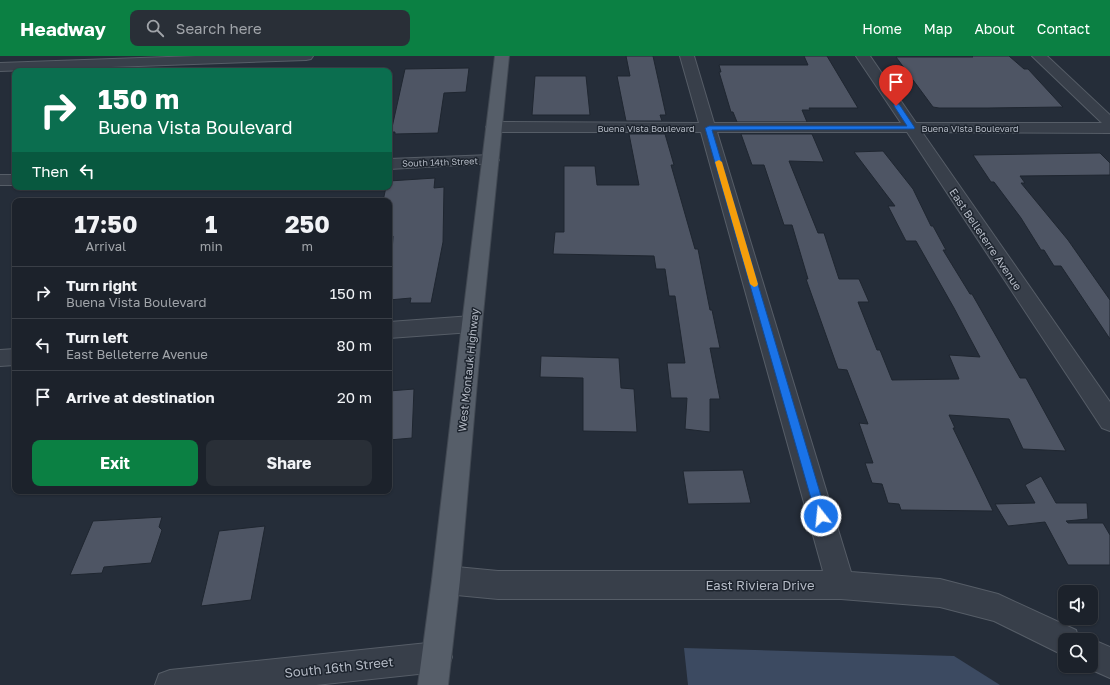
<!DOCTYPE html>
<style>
:root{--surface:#1c222b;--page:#292f37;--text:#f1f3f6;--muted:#a0a4a9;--line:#3a3f47;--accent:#0b8043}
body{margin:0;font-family:"Golos Text",sans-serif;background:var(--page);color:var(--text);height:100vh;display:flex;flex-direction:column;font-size:15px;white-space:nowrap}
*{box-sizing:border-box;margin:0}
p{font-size:13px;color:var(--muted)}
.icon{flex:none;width:22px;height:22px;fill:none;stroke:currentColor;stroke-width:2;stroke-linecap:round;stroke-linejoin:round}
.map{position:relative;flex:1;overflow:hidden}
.drawer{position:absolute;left:12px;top:142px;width:380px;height:296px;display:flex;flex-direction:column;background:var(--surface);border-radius:8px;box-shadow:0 1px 3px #0004,0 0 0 1px var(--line)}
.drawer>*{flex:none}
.banner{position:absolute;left:12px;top:12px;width:380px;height:122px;border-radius:8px;box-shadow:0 1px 3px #0004,0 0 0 1px var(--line);background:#0b6e4f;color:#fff;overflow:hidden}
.tools{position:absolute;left:1058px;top:529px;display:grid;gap:8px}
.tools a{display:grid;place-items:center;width:40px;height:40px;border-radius:8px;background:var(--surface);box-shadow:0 1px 3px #0004,0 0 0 1px var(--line);font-size:20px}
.pin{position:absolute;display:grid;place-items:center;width:34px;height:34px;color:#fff;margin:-41px -17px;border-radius:50% 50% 50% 0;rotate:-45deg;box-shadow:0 0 4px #0007}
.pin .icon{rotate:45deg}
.me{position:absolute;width:44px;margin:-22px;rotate:344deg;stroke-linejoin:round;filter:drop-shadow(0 0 3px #0008)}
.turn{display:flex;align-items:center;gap:14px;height:84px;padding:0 20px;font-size:18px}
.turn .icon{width:52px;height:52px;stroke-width:2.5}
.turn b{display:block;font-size:28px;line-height:34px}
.then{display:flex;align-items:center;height:38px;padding:0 20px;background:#0003;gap:8px;font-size:15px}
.eta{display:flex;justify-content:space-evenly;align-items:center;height:68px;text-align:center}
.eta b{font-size:24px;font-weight:700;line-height:28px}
.action{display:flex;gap:8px;margin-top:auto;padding:8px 20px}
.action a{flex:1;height:46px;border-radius:8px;background:var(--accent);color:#fff;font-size:16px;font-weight:700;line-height:46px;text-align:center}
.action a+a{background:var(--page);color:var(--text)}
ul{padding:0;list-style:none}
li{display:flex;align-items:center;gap:12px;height:52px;padding:0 20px;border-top:1px solid var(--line)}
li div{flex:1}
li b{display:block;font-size:15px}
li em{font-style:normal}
header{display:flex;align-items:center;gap:24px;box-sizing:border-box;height:56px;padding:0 20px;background:var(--accent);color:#fff}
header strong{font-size:19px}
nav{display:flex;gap:22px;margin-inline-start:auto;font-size:14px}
.search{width:280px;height:36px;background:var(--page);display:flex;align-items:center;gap:10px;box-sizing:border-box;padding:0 14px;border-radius:8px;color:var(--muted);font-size:15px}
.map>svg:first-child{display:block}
</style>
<header>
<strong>Headway</strong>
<div class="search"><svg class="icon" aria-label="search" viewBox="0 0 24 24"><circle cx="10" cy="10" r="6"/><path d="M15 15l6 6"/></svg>Search here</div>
<nav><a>Home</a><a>Map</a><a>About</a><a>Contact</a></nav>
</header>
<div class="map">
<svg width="1110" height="629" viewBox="0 0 1110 629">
<rect width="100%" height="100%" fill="#252d39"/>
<!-- water -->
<path fill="#3c4a61" d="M 684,592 L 954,600 L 1000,629 L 688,629 Z"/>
<!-- building -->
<path fill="#4e5564" stroke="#1f2630" d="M 626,0 L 653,0 L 666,59 L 660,59 L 662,65 L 626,65 L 617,20 L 630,20 Z
M 804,0 L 827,0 L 858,52 L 809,52 L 810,54 L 802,54 L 807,66 L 737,66 L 733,56 L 731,56 L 719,16 L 721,16 L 719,9 L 808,9 Z
M 972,0 L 1009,0 L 1024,13 L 1028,13 L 1063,51 L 988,52 L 939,52 L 933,51 L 896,1 L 973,1 Z
M 469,12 L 466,36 L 444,37 L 438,77 L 395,78 L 395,76 L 391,76 L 405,13 Z
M 535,20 L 586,20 L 590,59 L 532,59 Z
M 629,78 L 665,78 L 674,109 L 671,109 L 695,193 L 698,193 L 710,254 L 712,254 L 720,292 L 710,292 L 720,343 L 710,343 L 710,376 L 685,373 L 687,342 L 671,342 L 667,307 L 685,307 L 675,240 L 669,240 L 665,213 L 656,213 L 654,200 L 553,198 L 555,176 L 564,176 L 564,110 L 595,110 L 597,129 L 639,129 Z
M 741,78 L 812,78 L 824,106 L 789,105 L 818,177 L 824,177 L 839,223 L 859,223 L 869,246 L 858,246 L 877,294 L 880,294 L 892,324 L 959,323 L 949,299 L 980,301 L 954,252 L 916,185 L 906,185 L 888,150 L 895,150 L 854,96 L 883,95 L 913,133 L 931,170 L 933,170 L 946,194 L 943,194 L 970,238 L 972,238 L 1020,322 L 1026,322 L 1066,395 L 1023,393 L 1009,363 L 949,359 L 955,372 L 953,372 L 993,455 L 901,454 L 899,448 L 888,447 L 882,428 L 872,427 L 865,407 L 873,407 L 859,367 L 868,368 L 847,314 L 838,313 L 806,223 L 808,223 L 792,169 L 784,169 L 764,109 L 752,109 Z
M 1100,97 L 1110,107 L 1110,119 L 1020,120 L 1025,127 L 1021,127 L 1068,184 L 1110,244 L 1110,283 L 1061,210 L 1054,210 L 1044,194 L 1041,194 L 1021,162 L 994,126 L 991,126 L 973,99 Z
M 435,122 L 434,132 L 444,131 L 443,186 L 431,247 L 410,247 L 411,242 L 389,244 L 393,180 L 389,180 L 389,145 L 383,145 L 386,131 L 389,131 L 389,125 Z
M 541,300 L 619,302 L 621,332 L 634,333 L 637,376 L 583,375 L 583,322 L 540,321 Z
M 414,333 L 412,382 L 389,384 L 389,335 Z
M 743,414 L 751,447 L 688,448 L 683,415 Z
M 1041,420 L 1056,447 L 1087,447 L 1088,463 L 1066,465 L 1068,467 L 1103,467 L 1110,479 L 1110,509 L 1068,509 L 1045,466 L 1008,470 L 995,448 L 1035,447 L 1025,429 Z
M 162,461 L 159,471 L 162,474 L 151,507 L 104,511 L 102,517 L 70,519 L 93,465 Z
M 265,470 L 251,544 L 201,550 L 219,475 Z"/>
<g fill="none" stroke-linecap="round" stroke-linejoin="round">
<defs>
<path id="minor" d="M 196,0 L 313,0 L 311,3 L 306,4 L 0,15 L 0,7 Z
M 680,0 L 694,0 L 714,67 L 901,67 L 856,0 L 870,0 L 916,67 L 1102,67 L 1032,0 L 1047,0 L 1110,59 L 1110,77 L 922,76 L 1110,346 L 1110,375 L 1102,372 L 907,76 L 717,76 L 851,516 L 940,523 L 998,538 L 1076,574 L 1079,584 L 1065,584 L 1065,600 L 994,565 L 940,551 L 841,543 L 498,543 L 446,538 L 436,534 L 432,524 L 436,514 L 446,510 L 498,515 L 823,515 L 701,76 L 494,76 L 489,74 L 486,71 L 489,68 L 494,66 L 699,67 Z
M 491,99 L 497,101 L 499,104 L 497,107 L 389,113 L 389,103 Z
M 0,119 L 15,119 L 15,129 L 0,129 Z
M 472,260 L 479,263 L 482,268 L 479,273 L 472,276 L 389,282 L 389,266 Z
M 15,293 L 15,309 L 0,310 L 0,294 Z
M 1091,583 L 1110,591 L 1110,622 L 1083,610 L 1091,610 L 1091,584 L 1088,584 Z
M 437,586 L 448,590 L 452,601 L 448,612 L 437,616 L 316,629 L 155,629 L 159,618 L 170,614 Z"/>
<path id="primary" d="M 495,0 L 509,0 L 482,268 L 460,524 L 448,629 L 418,629 L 432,524 L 462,268 Z"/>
</defs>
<!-- minor casing -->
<use href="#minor" stroke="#565d67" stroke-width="2"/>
<!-- primary casing -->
<use href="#primary" stroke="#414852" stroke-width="2"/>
<!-- minor -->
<use href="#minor" fill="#383f4a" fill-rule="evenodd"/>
<!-- primary -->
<use href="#primary" fill="#565e69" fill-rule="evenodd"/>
</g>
<!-- route -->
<path fill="#1a73e8" stroke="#114b97" d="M 894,48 L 899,48 L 915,72 L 914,73 L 712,74 L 827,460 L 825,463 L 821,465 L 817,463 L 816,460 L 705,72 L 709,70 L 907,70 L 894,50 Z"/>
<!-- slow -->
<path fill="#f59e0b" d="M 719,104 L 722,106 L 758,228 L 757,230 L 754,231 L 750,228 L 715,106 Z"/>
<g text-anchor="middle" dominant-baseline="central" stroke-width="3" stroke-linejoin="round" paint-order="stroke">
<!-- far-street labels -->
<g font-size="9" fill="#b4bac5" stroke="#1d242e">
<text x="646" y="72">Buena Vista Boulevard</text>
<text x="970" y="72">Buena Vista Boulevard</text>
<text transform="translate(440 106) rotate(-2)">South 14th Street</text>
</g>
<!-- street labels -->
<g font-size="11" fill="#b4bac5" stroke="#1d242e">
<text transform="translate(986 183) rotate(56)">East Belleterre Avenue</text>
<text transform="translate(468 314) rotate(-84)">West Montauk Highway</text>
</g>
<!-- near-street labels -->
<g font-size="13" fill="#b4bac5" stroke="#1d242e">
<text x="760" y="529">East Riviera Drive</text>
<text transform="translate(339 611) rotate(-6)">South 16th Street</text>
</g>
</g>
</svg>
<div class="tools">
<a><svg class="icon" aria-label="sound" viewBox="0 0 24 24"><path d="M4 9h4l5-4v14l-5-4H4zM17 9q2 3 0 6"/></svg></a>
<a><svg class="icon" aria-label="search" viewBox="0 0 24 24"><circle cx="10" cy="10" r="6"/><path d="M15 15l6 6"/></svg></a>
</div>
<div class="pin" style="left:896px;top:50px;background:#d93025"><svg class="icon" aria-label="arrive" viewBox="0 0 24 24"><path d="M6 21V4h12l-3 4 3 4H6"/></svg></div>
<svg class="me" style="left:821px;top:460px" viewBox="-20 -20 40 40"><circle r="17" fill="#1a73e8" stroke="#fff" stroke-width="3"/><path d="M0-11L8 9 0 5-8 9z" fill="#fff"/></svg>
<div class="banner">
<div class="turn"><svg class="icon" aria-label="right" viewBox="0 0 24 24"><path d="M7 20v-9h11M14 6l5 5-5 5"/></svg><div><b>150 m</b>Buena Vista Boulevard</div></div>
<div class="then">Then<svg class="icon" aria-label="left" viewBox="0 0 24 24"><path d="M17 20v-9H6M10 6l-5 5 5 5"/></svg></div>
</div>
<section class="drawer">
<div class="eta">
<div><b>17:50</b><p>Arrival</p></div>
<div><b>1</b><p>min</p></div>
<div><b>250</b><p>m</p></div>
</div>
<ul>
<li><svg class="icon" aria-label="right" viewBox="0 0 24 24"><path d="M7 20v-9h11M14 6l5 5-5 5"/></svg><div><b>Turn right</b><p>Buena Vista Boulevard</p></div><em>150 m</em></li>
<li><svg class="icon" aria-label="left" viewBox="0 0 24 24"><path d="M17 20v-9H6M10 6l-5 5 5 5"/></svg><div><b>Turn left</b><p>East Belleterre Avenue</p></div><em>80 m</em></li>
<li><svg class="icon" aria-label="arrive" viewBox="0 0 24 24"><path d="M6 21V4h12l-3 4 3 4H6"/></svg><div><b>Arrive at destination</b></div><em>20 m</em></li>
</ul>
<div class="action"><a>Exit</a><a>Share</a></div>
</section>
</div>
